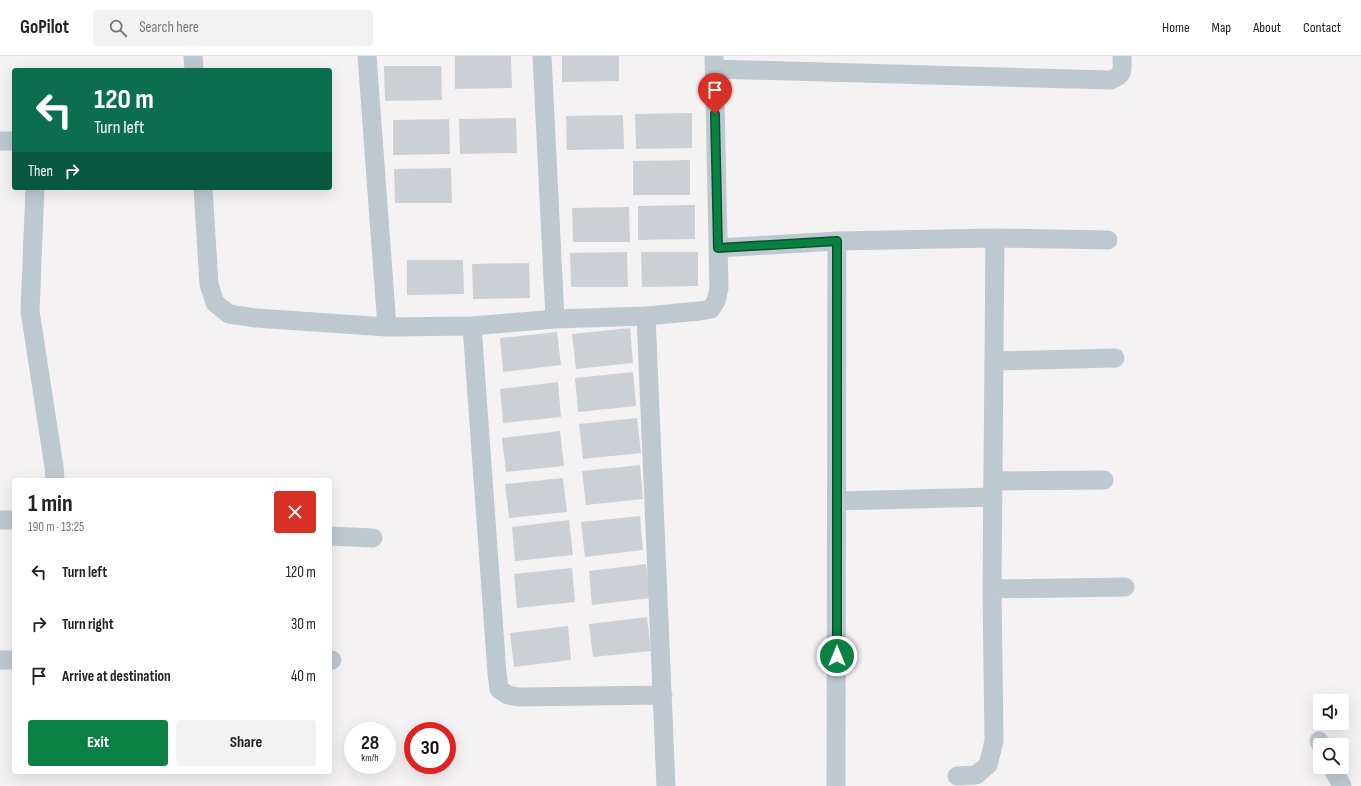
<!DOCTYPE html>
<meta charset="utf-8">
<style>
:root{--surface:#fff;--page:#f2f2f2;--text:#222;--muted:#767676;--line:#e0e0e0;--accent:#0b8043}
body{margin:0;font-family:"Sofia Sans Condensed",sans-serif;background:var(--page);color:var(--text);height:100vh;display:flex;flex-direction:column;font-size:15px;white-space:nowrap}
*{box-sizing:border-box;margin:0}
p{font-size:13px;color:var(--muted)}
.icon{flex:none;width:22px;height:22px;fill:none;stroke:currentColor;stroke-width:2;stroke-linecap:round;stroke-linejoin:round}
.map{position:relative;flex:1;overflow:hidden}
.panel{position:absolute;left:12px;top:422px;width:320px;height:296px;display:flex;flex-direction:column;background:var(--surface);border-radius:4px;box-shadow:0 4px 16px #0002}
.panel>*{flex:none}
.top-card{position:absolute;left:12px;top:12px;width:320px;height:122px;border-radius:4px;box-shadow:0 4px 16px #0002;background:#0b6e4f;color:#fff;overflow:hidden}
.buttons{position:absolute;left:1313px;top:638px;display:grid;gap:8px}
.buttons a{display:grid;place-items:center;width:36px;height:36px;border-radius:4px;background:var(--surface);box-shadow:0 4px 16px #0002;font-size:20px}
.speed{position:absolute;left:344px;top:666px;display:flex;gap:8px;font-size:20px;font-weight:700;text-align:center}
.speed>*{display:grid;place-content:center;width:52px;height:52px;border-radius:50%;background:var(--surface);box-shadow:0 4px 16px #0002;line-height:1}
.speed small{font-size:10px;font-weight:400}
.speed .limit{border:6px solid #d22;background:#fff;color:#111}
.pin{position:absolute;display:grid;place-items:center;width:34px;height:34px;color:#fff;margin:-41px -17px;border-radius:50% 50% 50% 0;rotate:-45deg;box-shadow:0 0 4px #0007}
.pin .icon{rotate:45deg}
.me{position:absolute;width:44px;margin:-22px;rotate:0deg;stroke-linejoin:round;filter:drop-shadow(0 0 3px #0008)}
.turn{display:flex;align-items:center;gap:14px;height:84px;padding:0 16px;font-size:18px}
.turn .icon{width:52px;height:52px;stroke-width:2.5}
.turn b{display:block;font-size:28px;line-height:34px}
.then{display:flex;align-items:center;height:38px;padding:0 16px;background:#0003;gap:8px;font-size:15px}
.round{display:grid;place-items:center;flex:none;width:42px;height:42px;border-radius:4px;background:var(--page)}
.summary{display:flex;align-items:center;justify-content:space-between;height:68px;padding:0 16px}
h1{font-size:24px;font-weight:700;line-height:30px}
.primary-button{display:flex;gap:8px;margin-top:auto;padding:8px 16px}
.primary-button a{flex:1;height:46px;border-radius:4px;background:var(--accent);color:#fff;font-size:16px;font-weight:700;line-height:46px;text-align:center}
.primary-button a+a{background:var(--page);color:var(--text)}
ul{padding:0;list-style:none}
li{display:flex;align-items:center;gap:12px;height:52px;padding:0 16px}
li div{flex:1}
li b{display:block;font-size:15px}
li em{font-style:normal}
header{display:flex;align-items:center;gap:24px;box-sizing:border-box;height:56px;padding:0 20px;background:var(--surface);border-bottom:1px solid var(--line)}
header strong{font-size:19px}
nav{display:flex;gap:22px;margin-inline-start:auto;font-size:14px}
.search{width:280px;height:36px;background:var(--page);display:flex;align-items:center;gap:10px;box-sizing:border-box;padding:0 14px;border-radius:4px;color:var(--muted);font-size:15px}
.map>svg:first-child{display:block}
</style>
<header>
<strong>GoPilot</strong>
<div class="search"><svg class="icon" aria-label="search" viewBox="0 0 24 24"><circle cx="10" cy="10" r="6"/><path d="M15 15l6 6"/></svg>Search here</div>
<nav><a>Home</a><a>Map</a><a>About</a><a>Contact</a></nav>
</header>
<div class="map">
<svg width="1361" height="730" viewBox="0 0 1361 730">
<rect width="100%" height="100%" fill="#f5f2f3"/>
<!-- building -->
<path fill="#ccd0d5" d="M 455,0 L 511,0 L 512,32 L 455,33 Z
M 562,0 L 619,0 L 619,25 L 562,26 Z
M 384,10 L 441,10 L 442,44 L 385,45 Z
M 692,57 L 692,92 L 636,93 L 635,58 Z
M 623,59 L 624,93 L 567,94 L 566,60 Z
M 516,62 L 517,97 L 460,98 L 459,63 Z
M 449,63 L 450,98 L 393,99 L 393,64 Z
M 690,104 L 690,139 L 633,139 L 633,105 Z
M 451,112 L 452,147 L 395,147 L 394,113 Z
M 695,149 L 695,183 L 638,184 L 638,150 Z
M 629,151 L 630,186 L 573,186 L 572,152 Z
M 627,196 L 628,231 L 571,231 L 570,197 Z
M 641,196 L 698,196 L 698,230 L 642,231 Z
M 407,204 L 463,204 L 464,238 L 407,239 Z
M 529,207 L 530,242 L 473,243 L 472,208 Z
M 630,272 L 633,307 L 576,313 L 572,278 Z
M 557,276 L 561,309 L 503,316 L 500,282 Z
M 633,316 L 636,350 L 578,356 L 575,322 Z
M 558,326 L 561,361 L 503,367 L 500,333 Z
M 637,362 L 641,397 L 583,403 L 579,368 Z
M 560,375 L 564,410 L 506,416 L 502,382 Z
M 640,409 L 643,443 L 586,449 L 582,415 Z
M 563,422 L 567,456 L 509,462 L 505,428 Z
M 640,460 L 643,494 L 585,501 L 581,466 Z
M 569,464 L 573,499 L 515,505 L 512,471 Z
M 646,508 L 650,542 L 592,549 L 589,515 Z
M 572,512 L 575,546 L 517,552 L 514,518 Z
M 647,561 L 651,595 L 593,601 L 589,568 Z
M 568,570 L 571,604 L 514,611 L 510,577 Z"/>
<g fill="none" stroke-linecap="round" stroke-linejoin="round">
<!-- street -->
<path stroke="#bec8cf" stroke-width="19" d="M 193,0 L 194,14
M 367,0 L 387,271
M 714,13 L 1110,24 C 1125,20 1122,13 1122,0
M 0,85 L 14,85
M 35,132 L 30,255 L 54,411 L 55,424
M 203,132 L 209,228 L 215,247 L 229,258 L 256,262 L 387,271 L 472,270 L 555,263 L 542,0
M 718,192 L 837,185 L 995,182 L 1108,184
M 646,260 L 666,730
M 555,263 L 646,260 L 700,255 L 711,253 L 716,245 L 719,232 L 714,0
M 472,270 L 497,617 L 499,633 L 508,639 L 519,641 L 663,639
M 994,305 L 1115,302
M 993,425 L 1104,424
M 837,445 L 993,441
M 0,464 L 14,464
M 330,480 L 373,482
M 992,533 L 1125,531
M 0,604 L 14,604
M 330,604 L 332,604
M 1319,685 L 1321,689
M 1332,711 L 1342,730
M 957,720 L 976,719 L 988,709 L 994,685 L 992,533 L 995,182
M 836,730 L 837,185"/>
</g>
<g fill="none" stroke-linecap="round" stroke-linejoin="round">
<defs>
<path id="route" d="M 715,58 L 718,192 L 837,185 L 837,600"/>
</defs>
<!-- route casing -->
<use href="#route" stroke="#07532c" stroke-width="10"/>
<!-- route -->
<use href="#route" stroke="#0b8043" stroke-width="7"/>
</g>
</svg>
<div class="buttons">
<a><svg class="icon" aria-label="sound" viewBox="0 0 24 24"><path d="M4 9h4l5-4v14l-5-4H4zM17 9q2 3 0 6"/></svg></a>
<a><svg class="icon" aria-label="search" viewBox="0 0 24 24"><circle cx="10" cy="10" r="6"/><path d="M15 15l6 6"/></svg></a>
</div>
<div class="speed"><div>28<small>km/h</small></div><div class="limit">30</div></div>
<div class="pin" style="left:715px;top:58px;background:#d93025"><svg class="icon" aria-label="arrive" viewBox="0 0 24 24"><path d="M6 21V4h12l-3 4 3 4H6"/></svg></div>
<svg class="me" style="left:837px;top:600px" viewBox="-20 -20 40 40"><circle r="17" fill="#0b8043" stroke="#fff" stroke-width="3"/><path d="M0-11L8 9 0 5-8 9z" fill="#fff"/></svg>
<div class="top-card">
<div class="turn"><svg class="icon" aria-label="left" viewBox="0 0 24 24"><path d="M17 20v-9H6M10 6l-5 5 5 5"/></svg><div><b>120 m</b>Turn left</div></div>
<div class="then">Then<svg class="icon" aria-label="right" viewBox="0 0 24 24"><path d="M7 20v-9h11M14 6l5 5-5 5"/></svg></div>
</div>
<section class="panel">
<div class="summary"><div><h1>1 min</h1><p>190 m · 13:25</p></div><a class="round" style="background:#d93025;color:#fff"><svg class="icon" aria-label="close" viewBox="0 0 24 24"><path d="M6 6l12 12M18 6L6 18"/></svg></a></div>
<ul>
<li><svg class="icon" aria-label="left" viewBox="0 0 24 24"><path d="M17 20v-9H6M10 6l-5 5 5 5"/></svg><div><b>Turn left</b></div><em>120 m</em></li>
<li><svg class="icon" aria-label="right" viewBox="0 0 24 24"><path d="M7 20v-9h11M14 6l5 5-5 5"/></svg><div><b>Turn right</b></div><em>30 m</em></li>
<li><svg class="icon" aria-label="arrive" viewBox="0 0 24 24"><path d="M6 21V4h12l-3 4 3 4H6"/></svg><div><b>Arrive at destination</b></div><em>40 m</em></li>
</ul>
<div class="primary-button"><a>Exit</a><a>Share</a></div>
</section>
</div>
